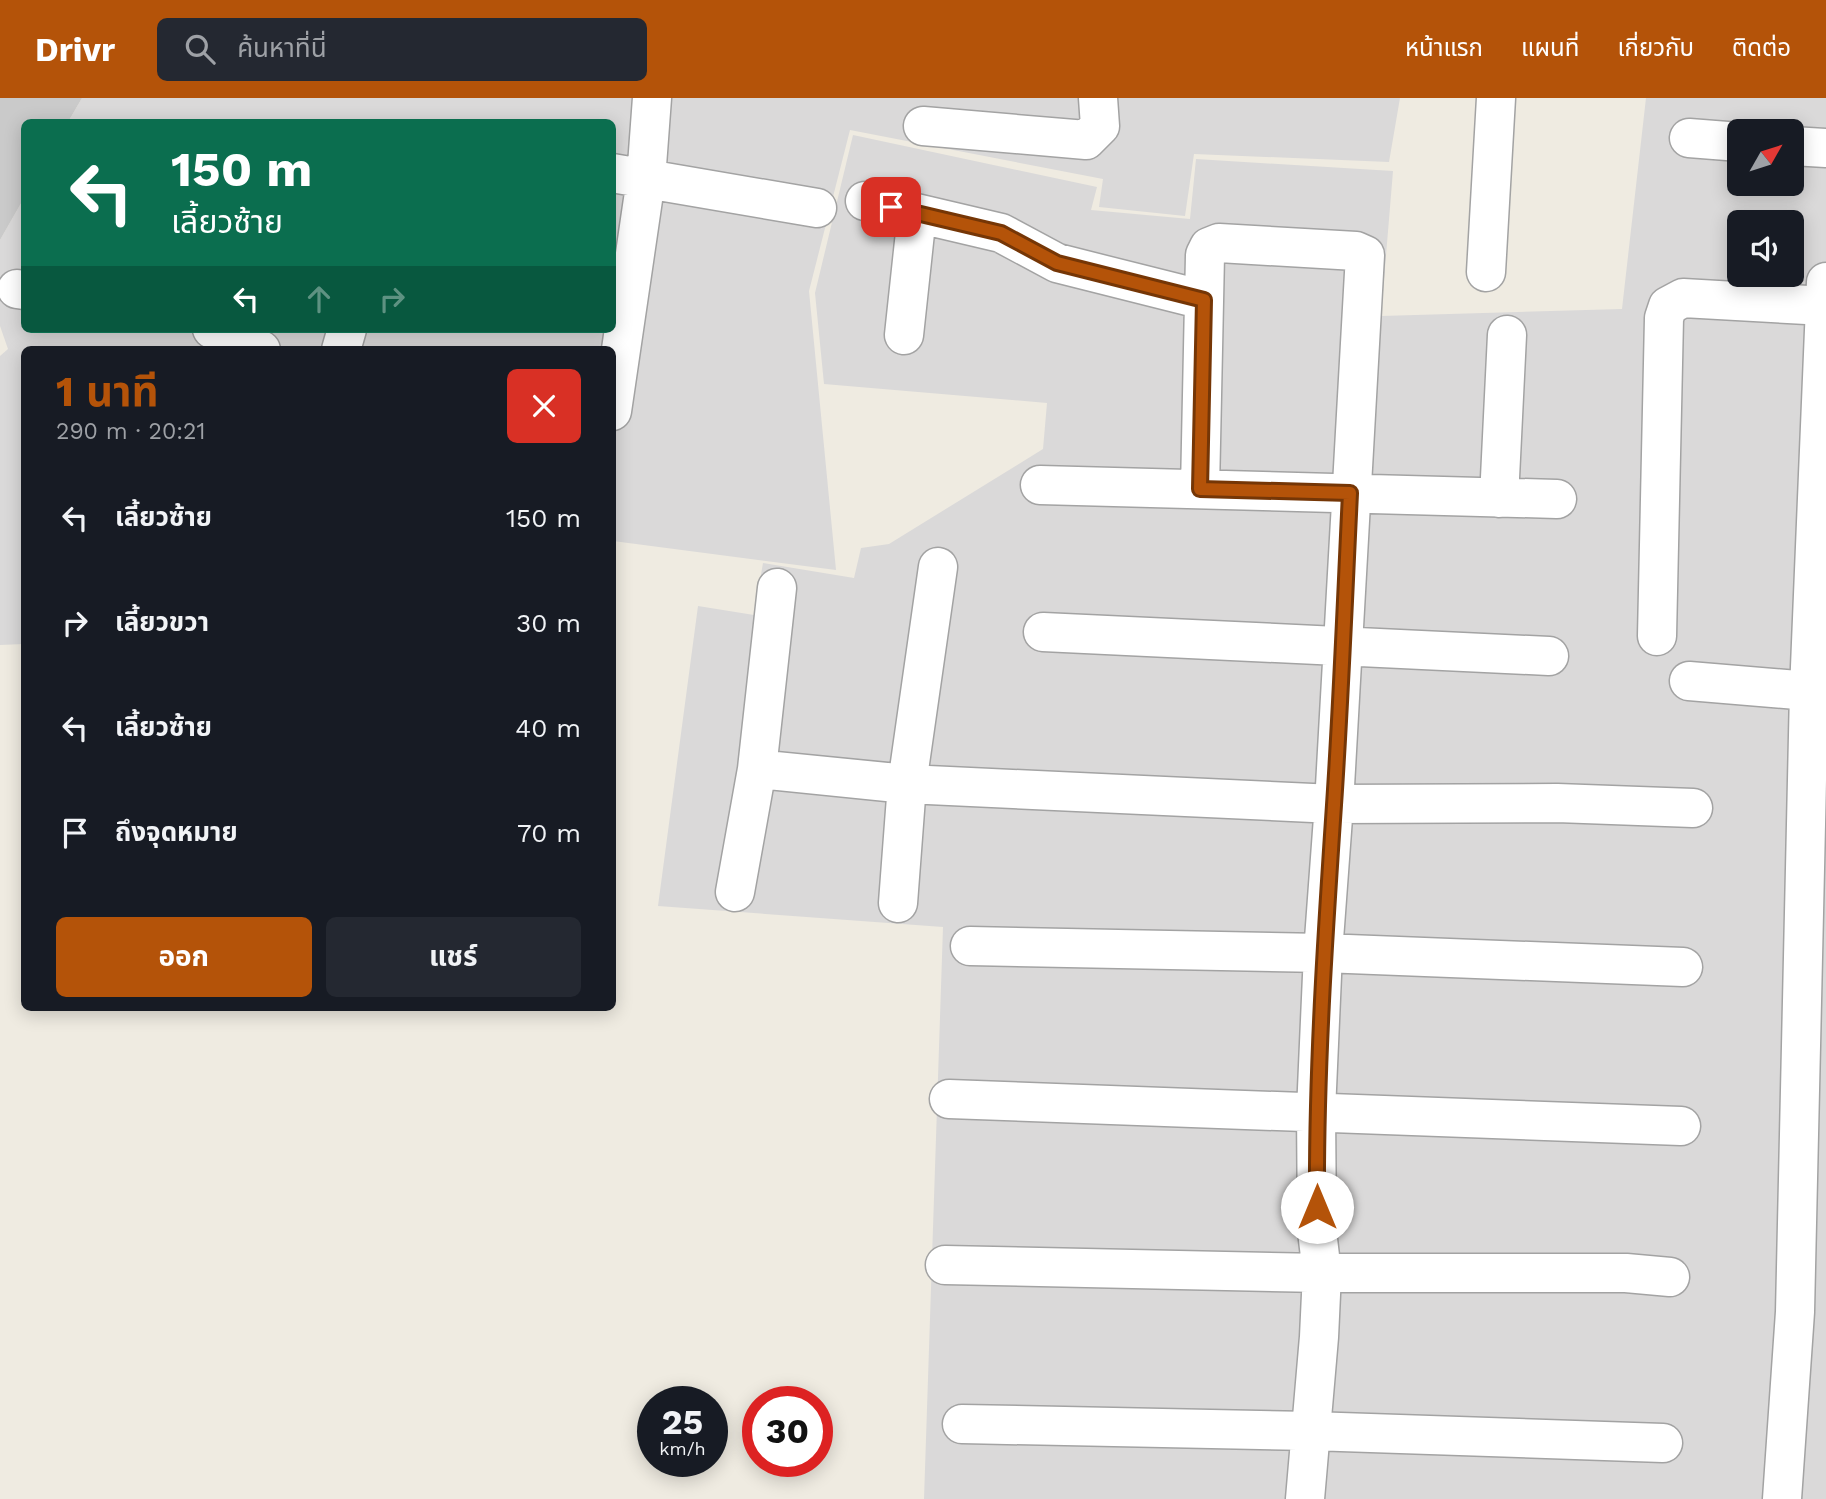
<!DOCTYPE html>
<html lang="th">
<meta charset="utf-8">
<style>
:root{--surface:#171b24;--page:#242831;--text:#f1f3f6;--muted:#9ea1a6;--accent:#b45309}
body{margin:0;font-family:"Work Sans","Noto Sans Thai",sans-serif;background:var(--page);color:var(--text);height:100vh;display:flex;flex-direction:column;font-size:26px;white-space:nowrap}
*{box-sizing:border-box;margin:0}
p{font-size:23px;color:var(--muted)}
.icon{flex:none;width:38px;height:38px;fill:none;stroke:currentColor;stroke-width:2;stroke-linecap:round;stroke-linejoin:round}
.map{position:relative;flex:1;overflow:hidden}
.drawer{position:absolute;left:21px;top:248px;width:595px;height:665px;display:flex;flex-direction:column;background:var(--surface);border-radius:10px;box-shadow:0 4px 18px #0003}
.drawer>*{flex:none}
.guide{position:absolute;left:21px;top:21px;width:595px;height:214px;border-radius:10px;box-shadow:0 4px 18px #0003;background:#0b6e4f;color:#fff;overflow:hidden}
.needle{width:46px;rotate:51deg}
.controls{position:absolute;left:1727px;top:21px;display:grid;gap:14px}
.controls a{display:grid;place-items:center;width:77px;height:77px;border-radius:10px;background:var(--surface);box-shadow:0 4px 18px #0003;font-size:35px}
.speed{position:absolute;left:637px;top:1288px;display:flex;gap:14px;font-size:35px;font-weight:700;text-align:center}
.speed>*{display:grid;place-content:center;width:91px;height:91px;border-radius:50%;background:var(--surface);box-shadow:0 4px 18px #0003;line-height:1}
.speed small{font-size:18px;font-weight:400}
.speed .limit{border:10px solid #d22;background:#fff;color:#111}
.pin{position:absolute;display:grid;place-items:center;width:60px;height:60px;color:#fff;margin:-30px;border-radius:14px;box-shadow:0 4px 10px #0006}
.me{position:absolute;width:77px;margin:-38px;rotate:0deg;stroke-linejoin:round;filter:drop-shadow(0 0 5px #0008)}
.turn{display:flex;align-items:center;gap:24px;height:147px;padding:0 35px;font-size:32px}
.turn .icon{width:91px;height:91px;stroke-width:2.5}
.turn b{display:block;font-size:49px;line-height:60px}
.lanes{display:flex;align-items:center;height:66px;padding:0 35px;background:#0003;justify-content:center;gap:35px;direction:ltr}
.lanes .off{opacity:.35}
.round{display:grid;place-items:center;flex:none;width:74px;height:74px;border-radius:10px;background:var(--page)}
.overview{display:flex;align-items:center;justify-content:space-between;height:119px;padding:0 35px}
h1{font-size:42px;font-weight:700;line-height:52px;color:var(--accent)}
.button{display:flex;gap:14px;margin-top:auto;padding:14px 35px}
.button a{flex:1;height:80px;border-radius:10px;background:var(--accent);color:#fff;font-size:28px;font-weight:700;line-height:80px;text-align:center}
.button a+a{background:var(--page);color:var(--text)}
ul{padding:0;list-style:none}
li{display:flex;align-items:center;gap:21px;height:105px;padding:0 35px}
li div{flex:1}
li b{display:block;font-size:26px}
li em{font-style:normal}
header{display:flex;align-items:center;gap:42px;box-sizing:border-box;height:98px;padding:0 35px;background:var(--accent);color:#fff}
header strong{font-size:33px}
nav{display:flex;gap:38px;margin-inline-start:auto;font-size:24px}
.search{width:490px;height:63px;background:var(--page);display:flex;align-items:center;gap:18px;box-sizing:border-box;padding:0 24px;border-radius:10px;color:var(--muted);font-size:26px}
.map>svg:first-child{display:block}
</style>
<header>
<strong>Drivr</strong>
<div class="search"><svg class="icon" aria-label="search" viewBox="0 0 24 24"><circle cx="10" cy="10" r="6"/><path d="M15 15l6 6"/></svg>ค้นหาที่นี่</div>
<nav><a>หน้าแรก</a><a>แผนที่</a><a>เกี่ยวกับ</a><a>ติดต่อ</a></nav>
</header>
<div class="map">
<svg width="1826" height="1401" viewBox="0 0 1826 1401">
<rect width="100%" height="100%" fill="#efebe1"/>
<!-- residential -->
<path fill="#dad9d9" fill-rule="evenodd" d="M 82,0 L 1400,0 L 1389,64 L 1194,56 L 1185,118 L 1099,109 L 1103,81 L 850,32 L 809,193 L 836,472 L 613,443 L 612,252 L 24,252 L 24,546 L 0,547 L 0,258 L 8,251 L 0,228 L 0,142 L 24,100 L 24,231 L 612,231 L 612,24 L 68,24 Z
M 1646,0 L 1826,0 L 1826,1401 L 924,1401 L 943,829 L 658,808 L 698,508 L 754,517 L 763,465 L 854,480 L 861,450 L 889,446 L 1043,351 L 1047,305 L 824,286 L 815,195 L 853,37 L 1097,89 L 1091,112 L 1190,121 L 1196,61 L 1393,73 L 1381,218 L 1622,211 ZM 1740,33 L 1792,33 L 1792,86 L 1740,86 ZM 1740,124 L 1792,124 L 1792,177 L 1740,177 Z"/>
<!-- religious -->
<path fill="#cacaca" d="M 0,0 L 82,0 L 68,24 L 24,24 L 24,100 L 0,142 Z"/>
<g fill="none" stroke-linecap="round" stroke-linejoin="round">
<defs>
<path id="minor" d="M 923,28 L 1086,42 L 1100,28 L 1098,0
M 1689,40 L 1740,44
M 1792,48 L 1826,50
M 612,75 L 817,110
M 865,103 L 1001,135 L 1057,165 L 1204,202
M 1486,174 L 1496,0
M 17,191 L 24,192
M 212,231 L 261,252
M 904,237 L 917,116
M 341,252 L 347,231
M 612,313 L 646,81 L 652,0
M 1040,387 L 1557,401
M 1200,391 L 1205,157 L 1209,149 L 1219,145 L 1356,153 L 1365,157 L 1334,706 L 1323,855 L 1316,1013 L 1317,1133 L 1322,1175 L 1319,1239 L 1305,1401
M 1499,400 L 1507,237
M 1043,534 L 1549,558
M 1657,538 L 1664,220 L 1668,208 L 1683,200 L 1825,208
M 1689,583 L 1809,593
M 757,671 L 907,686 L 1334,706 L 1557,705 L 1693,710
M 735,794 L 757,671 L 777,490
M 898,805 L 907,686 L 938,469
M 970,848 L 1323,855 L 1683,869
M 949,1001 L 1681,1028
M 945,1167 L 1322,1175 L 1626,1175 L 1670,1179
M 962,1326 L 1311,1333 L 1663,1345
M 1782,1401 L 1795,1214 L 1809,593 L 1826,184"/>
</defs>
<!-- minor casing -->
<use href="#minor" stroke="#a3a3a3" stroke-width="41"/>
<!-- minor -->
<use href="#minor" stroke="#fff" stroke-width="38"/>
</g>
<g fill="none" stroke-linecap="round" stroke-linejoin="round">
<defs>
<path id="route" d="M 891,109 L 1001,135 L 1057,165 L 1204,202 L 1200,391 L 1350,395 C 1345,499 1341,603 1334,707 C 1325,841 1316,975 1317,1109"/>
</defs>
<!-- route casing -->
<use href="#route" stroke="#753606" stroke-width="18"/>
<!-- route -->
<use href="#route" stroke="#b45309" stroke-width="12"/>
</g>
</svg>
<div class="controls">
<a><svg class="needle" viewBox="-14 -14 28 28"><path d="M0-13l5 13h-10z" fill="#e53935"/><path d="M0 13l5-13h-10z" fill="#9ea1a6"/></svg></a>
<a><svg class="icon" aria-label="sound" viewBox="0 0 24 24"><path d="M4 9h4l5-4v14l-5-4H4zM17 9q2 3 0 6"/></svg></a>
</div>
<div class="speed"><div>25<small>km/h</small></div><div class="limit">30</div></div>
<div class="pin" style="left:891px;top:109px;background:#d93025"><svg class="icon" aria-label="arrive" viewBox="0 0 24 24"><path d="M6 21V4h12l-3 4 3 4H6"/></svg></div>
<svg class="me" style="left:1317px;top:1109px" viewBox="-20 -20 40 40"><circle r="19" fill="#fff"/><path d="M0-13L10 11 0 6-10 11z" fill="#b45309"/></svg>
<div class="guide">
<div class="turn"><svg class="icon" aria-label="left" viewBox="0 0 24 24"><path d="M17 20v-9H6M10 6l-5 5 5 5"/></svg><div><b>150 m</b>เลี้ยวซ้าย</div></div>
<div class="lanes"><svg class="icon" aria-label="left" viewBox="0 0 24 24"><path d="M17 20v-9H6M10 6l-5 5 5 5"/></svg><svg class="icon off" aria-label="ahead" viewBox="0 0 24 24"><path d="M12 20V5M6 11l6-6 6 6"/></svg><svg class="icon off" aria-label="right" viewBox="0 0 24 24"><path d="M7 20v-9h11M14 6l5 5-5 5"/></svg></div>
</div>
<section class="drawer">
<div class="overview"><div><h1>1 นาที</h1><p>290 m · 20:21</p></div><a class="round" style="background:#d93025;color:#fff"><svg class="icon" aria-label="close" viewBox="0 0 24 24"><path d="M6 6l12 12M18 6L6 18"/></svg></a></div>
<ul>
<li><svg class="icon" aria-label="left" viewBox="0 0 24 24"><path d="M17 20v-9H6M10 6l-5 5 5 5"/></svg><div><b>เลี้ยวซ้าย</b></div><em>150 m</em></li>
<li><svg class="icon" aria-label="right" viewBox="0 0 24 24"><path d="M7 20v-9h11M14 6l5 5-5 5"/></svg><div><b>เลี้ยวขวา</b></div><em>30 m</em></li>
<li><svg class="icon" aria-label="left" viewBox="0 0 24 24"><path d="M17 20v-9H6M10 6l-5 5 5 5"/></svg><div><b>เลี้ยวซ้าย</b></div><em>40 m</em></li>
<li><svg class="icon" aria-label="arrive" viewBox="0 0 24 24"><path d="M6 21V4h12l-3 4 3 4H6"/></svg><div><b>ถึงจุดหมาย</b></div><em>70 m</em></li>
</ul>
<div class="button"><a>ออก</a><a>แชร์</a></div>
</section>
</div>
